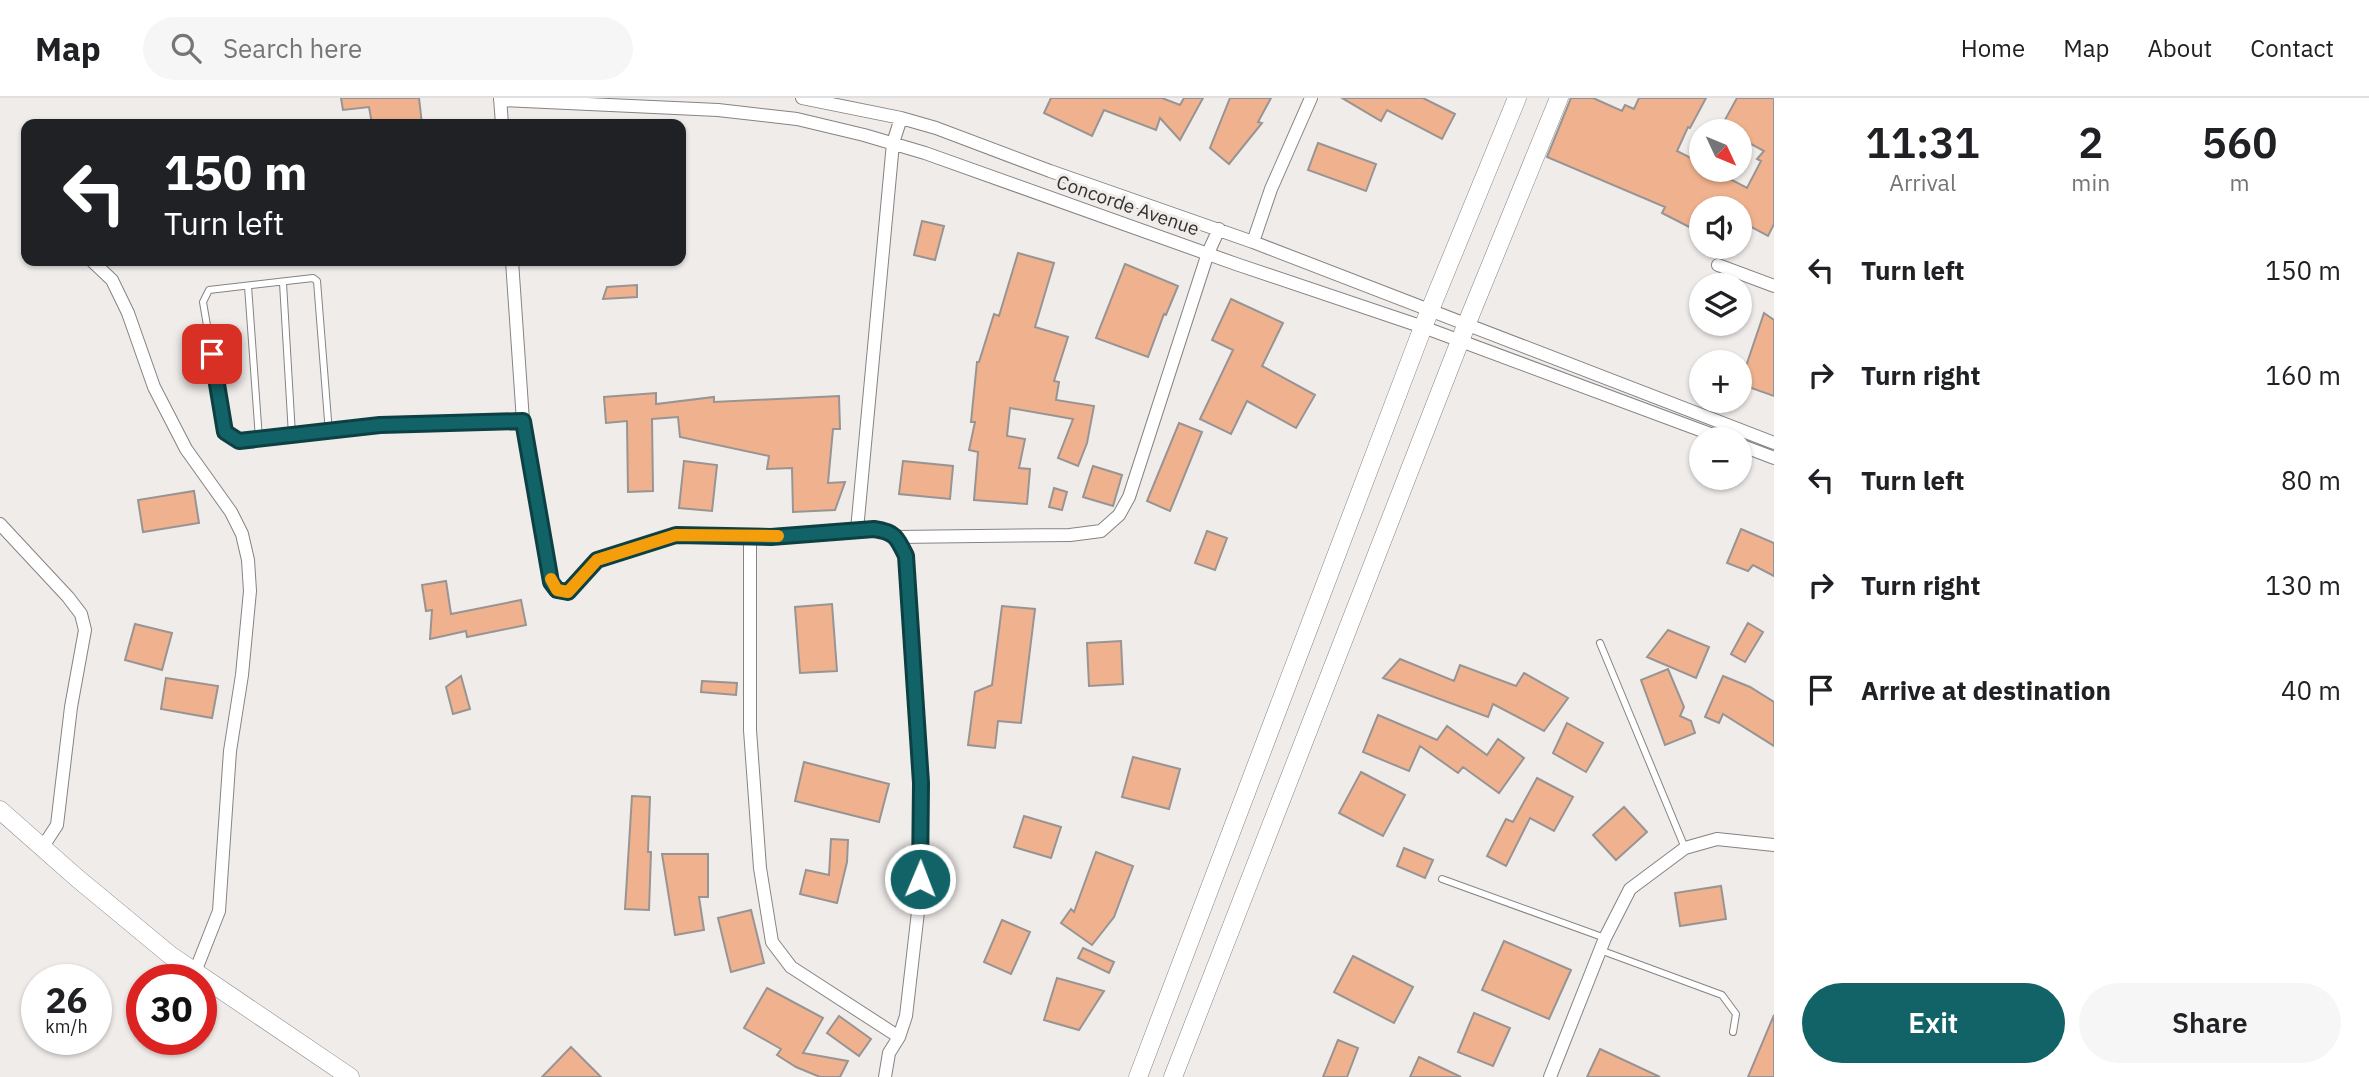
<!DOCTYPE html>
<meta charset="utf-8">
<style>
:root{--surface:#fff;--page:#f6f6f6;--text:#202124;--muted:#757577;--line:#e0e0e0;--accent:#126367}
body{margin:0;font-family:"IBM Plex Sans",sans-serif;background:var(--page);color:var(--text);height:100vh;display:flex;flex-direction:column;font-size:26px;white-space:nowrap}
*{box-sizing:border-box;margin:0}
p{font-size:23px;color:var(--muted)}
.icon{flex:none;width:38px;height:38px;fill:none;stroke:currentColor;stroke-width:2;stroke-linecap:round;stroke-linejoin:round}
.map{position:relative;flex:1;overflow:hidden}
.side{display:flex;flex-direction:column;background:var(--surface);width:595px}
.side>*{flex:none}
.top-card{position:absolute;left:21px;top:21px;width:665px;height:147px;border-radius:14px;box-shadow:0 2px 5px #0004;background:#202124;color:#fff;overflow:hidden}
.needle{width:46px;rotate:134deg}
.tools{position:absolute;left:1689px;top:21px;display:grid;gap:14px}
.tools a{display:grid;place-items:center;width:63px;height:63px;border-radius:50%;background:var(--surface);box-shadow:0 2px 5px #0004;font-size:35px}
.speed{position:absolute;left:21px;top:866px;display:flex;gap:14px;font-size:35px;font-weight:700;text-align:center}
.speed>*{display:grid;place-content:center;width:91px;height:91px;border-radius:50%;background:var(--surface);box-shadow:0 2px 5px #0004;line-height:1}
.speed small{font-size:18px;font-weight:400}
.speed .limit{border:10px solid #d22;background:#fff;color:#111}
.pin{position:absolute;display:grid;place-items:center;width:60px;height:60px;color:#fff;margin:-30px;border-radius:14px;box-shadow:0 4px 10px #0006}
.me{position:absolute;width:77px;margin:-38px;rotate:1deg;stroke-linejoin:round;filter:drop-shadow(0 0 5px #0008)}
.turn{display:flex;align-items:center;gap:24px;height:147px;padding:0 28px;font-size:32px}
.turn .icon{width:91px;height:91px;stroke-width:2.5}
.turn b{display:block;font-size:49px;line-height:60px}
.eta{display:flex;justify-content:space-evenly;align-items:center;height:119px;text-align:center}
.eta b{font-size:42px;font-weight:600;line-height:49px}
.button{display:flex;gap:14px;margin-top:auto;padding:14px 28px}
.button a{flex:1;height:80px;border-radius:42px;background:var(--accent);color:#fff;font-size:28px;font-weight:600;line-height:80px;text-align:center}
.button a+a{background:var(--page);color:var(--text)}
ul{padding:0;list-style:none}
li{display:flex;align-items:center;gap:21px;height:105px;padding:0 28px}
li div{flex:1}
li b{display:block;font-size:26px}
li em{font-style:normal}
header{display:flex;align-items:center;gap:42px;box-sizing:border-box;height:98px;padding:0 35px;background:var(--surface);border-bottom:2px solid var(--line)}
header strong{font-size:33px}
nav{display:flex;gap:38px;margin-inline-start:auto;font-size:24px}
.search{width:490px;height:63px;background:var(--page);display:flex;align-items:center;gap:18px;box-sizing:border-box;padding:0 24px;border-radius:38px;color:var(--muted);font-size:26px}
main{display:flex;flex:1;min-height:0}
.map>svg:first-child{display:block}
</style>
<header>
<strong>Map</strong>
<div class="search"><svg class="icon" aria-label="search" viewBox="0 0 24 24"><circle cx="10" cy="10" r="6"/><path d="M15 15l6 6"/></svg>Search here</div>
<nav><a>Home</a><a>Map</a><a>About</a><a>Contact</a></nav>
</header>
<main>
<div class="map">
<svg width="1774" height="979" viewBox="0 0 1774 979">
<rect width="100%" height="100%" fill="#efecea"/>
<!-- building -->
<path fill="#f0b28e" stroke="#989493" stroke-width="2" d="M 341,0 L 419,0 L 422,26 L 372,26 L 369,9 L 343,12 Z
M 1051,0 L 1162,0 L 1180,7 L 1184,0 L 1203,0 L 1180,42 L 1160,20 L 1156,32 L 1104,12 L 1092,38 L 1044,15 Z
M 1230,0 L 1271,0 L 1258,24 L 1262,25 L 1229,66 L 1210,50 Z
M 1342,0 L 1423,0 L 1455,16 L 1442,41 L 1387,12 L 1381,23 Z
M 1571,0 L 1593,0 L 1622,13 L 1625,7 L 1634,11 L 1639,0 L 1706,0 L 1690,30 L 1688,29 L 1677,53 L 1701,65 L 1701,72 L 1713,72 L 1747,90 L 1761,63 L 1757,61 L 1764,53 L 1740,40 L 1740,33 L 1728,33 L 1721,29 L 1737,0 L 1774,0 L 1774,126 L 1768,138 L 1740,123 L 1740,110 L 1701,110 L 1701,135 L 1662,115 L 1665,109 L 1547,59 Z
M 1318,45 L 1376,66 L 1366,93 L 1308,72 Z
M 922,123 L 944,128 L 935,162 L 914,157 Z
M 1018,155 L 1054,165 L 1035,229 L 1068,239 L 1054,283 L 1059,284 L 1056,302 L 1094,308 L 1087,345 L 1078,368 L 1058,360 L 1073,321 L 1010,310 L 1007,338 L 1025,341 L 1019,370 L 1030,371 L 1027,406 L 974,402 L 978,354 L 969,352 L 975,324 L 971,324 L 977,264 L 979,264 L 994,216 L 999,218 Z
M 1125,166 L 1178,188 L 1166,217 L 1164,216 L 1148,259 L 1096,240 Z
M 637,187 L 637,199 L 603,201 L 607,189 Z
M 1231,201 L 1283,225 L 1262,268 L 1315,297 L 1296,330 L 1247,303 L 1231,336 L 1200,321 L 1233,252 L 1212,242 Z
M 1764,215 L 1774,222 L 1774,298 L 1740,286 Z
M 656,295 L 656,306 L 714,299 L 714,304 L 839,298 L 840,331 L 833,331 L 828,385 L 845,384 L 835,412 L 793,414 L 792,370 L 767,371 L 769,358 L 680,339 L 678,319 L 652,321 L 653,393 L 628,394 L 627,323 L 606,325 L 604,299 Z
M 1179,325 L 1202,334 L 1170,413 L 1147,403 Z
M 684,363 L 717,367 L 712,413 L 679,410 Z
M 903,363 L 953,368 L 950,401 L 899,396 Z
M 1093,368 L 1122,377 L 1113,408 L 1083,399 Z
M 1054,390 L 1067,394 L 1062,412 L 1049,409 Z
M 194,393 L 199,425 L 143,434 L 138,402 Z
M 1741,431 L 1774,445 L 1774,478 L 1753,467 L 1748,473 L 1727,465 Z
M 1207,433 L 1227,440 L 1215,472 L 1195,465 Z
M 446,483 L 451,516 L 521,502 L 526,527 L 467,539 L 466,533 L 430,541 L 432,512 L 426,513 L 422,487 Z
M 832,506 L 837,573 L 800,575 L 795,509 Z
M 1002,508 L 1035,511 L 1021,625 L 998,623 L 995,650 L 968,647 L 975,594 L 992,587 Z
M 1748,525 L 1763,534 L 1745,564 L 1731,556 Z
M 135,526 L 172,535 L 162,572 L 125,562 Z
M 1668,532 L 1709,549 L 1696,580 L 1647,559 Z
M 1121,543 L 1123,586 L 1089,588 L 1087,545 Z
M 1400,561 L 1454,583 L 1460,567 L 1516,588 L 1524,575 L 1568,600 L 1544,633 L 1493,606 L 1488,619 L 1383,580 Z
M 1668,571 L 1684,609 L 1680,618 L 1691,623 L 1695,635 L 1665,647 L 1641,582 Z
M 461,578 L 470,611 L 453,616 L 446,589 Z
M 1723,578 L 1750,589 L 1774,604 L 1774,648 L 1723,616 L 1719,625 L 1705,619 Z
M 166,580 L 218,588 L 212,620 L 161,611 Z
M 702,583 L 737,585 L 736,597 L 701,594 Z
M 1378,617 L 1437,642 L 1447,628 L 1487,657 L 1498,641 L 1524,660 L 1499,695 L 1463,669 L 1458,675 L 1420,648 L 1409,673 L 1363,654 Z
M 1567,625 L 1603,645 L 1586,674 L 1553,655 Z
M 1133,659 L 1180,671 L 1169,711 L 1122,699 Z
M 804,664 L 889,686 L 879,724 L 795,703 Z
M 1361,674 L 1405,697 L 1383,738 L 1339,715 Z
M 1537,680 L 1573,699 L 1554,733 L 1530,720 L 1506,768 L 1487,758 L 1506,721 L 1513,724 Z
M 632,698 L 650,699 L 648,754 L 651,754 L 649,812 L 625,811 Z
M 1624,709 L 1647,734 L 1616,762 L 1593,737 Z
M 1024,718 L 1061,729 L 1051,760 L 1014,749 Z
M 831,741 L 848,742 L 847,764 L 837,805 L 800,796 L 806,772 L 829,777 Z
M 1404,750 L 1433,762 L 1425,780 L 1397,768 Z
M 1096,754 L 1133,768 L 1114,819 L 1092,847 L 1061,825 L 1071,811 L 1074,814 Z
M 662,756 L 708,756 L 708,799 L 699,799 L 704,832 L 675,837 Z
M 1721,788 L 1726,821 L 1680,828 L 1675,795 Z
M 751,812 L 764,865 L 731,874 L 718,820 Z
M 1002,822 L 1030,834 L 1011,876 L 984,864 Z
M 1504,843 L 1571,872 L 1549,921 L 1482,892 Z
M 1083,850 L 1114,864 L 1109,875 L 1078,860 Z
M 1353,858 L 1413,889 L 1394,925 L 1334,894 Z
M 1057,880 L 1104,893 L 1079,932 L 1044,922 Z
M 767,890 L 823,920 L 803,955 L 848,963 L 840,979 L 820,979 L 796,969 L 777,957 L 781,951 L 744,930 Z
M 1474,915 L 1510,930 L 1493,968 L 1458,954 Z
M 1774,917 L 1774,979 L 1748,979 Z
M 839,918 L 871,941 L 859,958 L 827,935 Z
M 1338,942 L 1358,950 L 1347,979 L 1323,979 Z
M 571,949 L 601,979 L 542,979 Z
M 1600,951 L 1660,979 L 1587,979 Z
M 1419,959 L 1461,979 L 1410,979 Z"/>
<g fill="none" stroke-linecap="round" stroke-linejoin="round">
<defs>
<path id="lane" d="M 283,185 L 292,337
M 248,188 L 259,341
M 329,335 L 317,183 L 313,180 L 209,192 L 203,204 L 225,333 L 238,343 L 380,327 L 522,323
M 1600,545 L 1685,750
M 1442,781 L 1605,840
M 1600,852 L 1722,897 L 1736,916 L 1733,934"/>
<path id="street" d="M 500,0 L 502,26
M 802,0 L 901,20 L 936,30 L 1050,73 L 1253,144 L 1774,345
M 500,2 L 718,12 L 797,21 L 864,37 L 925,55 L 1236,166 L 1423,229 L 1724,341
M 1253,144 L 1271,91 L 1311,0
M 92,163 L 112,182 L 128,215 L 154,289 L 186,351 L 231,414 L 242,436 L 248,462 L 250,493 L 242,577 L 230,653 L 219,813 L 195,874
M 512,163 L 523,323 L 551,484 L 557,492 L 568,494 L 597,462 L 676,437 L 770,438 L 874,431 C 896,434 897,439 906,458 L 921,685 L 919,805 L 906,918 L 899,939 L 889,955 L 885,979
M 1718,167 L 1774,188
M 1740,347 L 1774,360
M 0,426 L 68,499 L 81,516 L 85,532 L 71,609 L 57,727 L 42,750
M 857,432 L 893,45 L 901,20
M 750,439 L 750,632 L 760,770 L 772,844 L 791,869 L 899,939
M 897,439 L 1070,437 L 1101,433 L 1119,417 L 1129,399 L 1208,155 L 1219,131
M 1550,979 L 1605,840 L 1630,791 L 1685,750 L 1717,741 L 1774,747"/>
<path id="secondary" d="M 0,712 L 77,780 L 170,857 L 350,979
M 1138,979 L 1423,229 L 1517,0
M 1173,979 L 1467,225 L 1559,0"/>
</defs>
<!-- lane casing -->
<use href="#lane" stroke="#868382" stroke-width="8"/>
<!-- street casing -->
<use href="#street" stroke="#868382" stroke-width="14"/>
<!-- secondary casing -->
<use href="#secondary" stroke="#868382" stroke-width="19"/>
<!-- lane -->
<use href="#lane" stroke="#fff" stroke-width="6"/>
<!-- street -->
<use href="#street" stroke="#fff" stroke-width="12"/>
<!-- secondary -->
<use href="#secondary" stroke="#fff" stroke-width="18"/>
</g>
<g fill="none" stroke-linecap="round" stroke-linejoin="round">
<defs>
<path id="route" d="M 212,256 L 225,334 L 239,343 L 380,327 L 523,323 L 551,484 L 557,492 L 568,494 L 597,462 L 676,437 L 771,439 L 874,431 C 895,434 897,439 906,458 L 921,685 L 920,781"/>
</defs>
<!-- route casing -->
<use href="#route" stroke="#0c4043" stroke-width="18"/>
<!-- route -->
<use href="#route" stroke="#126367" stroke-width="12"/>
<!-- slow -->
<path stroke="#f59e0b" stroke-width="12" d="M 551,481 L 557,492 L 568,494 L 597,462 L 676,437 L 778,438"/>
</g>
<g text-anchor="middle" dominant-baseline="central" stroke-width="6" stroke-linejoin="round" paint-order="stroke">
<!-- street labels -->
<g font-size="19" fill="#323130" stroke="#efecea">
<text transform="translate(1128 107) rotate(19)">Concorde Avenue</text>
</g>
</g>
</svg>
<div class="tools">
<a><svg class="needle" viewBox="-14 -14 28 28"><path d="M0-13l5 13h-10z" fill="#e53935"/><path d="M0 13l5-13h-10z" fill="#757577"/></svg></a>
<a><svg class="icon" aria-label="sound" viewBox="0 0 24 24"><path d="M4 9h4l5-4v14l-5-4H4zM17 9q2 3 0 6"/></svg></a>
<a><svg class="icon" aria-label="layers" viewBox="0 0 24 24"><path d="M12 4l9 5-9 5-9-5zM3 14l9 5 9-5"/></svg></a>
<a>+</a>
<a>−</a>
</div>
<div class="speed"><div>26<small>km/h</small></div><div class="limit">30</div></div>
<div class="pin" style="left:212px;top:256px;background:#d93025"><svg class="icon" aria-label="arrive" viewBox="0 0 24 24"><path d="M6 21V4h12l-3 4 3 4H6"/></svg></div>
<svg class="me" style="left:920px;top:781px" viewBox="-20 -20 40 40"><circle r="17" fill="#126367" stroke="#fff" stroke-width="3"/><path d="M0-11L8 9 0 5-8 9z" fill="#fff"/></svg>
<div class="top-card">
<div class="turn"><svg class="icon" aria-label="left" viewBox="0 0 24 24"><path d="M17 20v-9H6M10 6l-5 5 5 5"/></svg><div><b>150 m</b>Turn left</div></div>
</div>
</div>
<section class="side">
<div class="eta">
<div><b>11:31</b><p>Arrival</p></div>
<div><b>2</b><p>min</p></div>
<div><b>560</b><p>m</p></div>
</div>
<ul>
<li><svg class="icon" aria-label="left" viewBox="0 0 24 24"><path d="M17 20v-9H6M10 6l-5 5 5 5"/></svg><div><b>Turn left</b></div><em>150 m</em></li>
<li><svg class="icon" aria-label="right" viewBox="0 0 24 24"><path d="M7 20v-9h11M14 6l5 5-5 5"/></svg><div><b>Turn right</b></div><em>160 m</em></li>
<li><svg class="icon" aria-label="left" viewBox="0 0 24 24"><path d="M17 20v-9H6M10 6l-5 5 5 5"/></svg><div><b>Turn left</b></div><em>80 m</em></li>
<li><svg class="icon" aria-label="right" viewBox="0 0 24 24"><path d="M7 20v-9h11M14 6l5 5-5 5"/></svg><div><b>Turn right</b></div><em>130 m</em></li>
<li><svg class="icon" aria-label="arrive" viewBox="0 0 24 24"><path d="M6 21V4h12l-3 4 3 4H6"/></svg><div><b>Arrive at destination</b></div><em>40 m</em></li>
</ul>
<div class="button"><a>Exit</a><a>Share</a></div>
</section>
</main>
